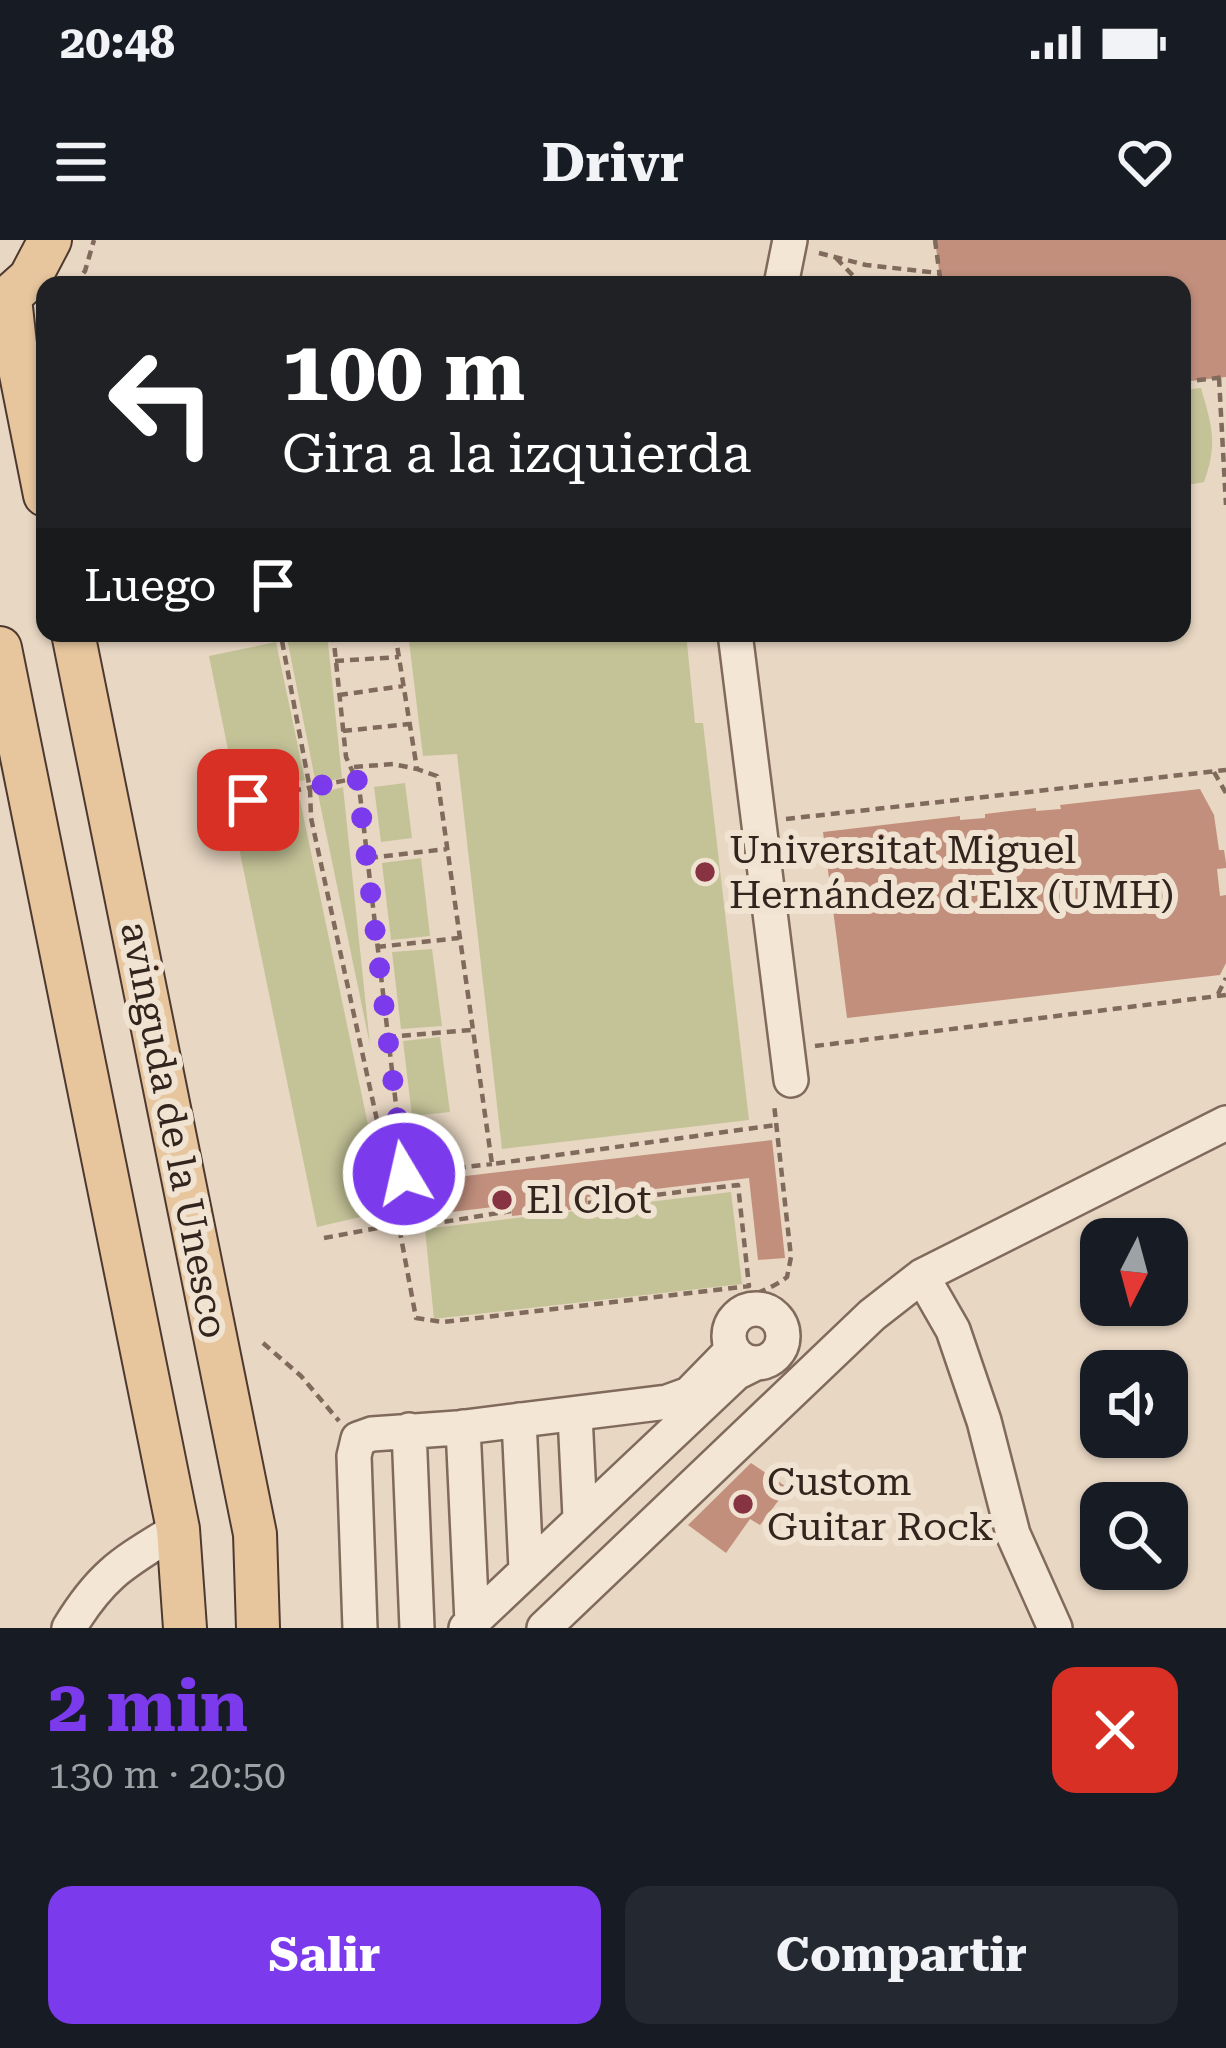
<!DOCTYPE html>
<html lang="es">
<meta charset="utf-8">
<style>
:root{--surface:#171b24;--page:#242831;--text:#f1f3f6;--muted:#9ea1a6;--accent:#7c3aed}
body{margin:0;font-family:"Roboto Serif",serif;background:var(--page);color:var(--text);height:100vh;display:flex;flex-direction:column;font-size:45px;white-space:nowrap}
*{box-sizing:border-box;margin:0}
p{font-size:39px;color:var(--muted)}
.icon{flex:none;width:66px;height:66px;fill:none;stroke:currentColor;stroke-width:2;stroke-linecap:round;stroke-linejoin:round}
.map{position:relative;height:1388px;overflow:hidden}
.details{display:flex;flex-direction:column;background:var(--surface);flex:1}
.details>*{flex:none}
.banner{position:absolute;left:36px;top:36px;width:1155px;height:366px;border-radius:24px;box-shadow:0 3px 9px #0004;background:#202124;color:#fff;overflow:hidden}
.needle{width:78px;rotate:186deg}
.fabs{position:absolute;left:1080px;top:978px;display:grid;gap:24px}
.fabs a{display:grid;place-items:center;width:108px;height:108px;border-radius:24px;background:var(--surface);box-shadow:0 3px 9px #0004;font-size:60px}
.pin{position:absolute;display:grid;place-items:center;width:102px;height:102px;color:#fff;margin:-51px;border-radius:24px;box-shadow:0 6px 18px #0006}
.me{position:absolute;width:132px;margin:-66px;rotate:351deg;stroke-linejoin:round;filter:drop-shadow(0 0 9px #0008)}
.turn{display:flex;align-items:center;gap:42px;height:252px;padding:0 48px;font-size:54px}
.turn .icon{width:156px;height:156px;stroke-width:2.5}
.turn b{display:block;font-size:84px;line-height:102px}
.then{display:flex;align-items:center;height:114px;padding:0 48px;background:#0003;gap:24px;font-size:45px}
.round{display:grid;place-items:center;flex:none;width:126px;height:126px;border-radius:24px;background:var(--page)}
.summary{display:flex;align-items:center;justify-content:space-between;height:204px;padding:0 48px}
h1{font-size:72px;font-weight:700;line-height:90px;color:var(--accent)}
.primary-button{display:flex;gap:24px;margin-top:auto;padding:24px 48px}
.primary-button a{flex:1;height:138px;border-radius:24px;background:var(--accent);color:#fff;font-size:48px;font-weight:700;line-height:138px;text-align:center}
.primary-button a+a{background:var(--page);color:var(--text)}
.status{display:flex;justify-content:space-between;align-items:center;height:84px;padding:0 60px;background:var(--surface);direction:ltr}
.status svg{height:33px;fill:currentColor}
header{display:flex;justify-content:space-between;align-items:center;height:156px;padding:0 48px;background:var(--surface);font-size:54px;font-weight:700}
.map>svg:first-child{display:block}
</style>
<div class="status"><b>20:48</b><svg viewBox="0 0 49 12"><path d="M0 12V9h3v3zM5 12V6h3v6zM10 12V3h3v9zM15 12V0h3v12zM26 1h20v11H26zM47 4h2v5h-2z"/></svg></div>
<header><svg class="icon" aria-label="menu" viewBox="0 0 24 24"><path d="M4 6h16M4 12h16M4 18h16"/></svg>Drivr<svg class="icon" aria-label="heart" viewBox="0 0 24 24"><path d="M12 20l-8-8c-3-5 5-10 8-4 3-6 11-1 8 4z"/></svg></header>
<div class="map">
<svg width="1226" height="1388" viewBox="0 0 1226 1388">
<rect width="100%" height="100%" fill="#e8d7c3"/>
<!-- green -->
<path fill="#c4c398" d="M 1201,148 C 1212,187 1218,203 1204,242 L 1182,246 L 1182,150 Z
M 286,393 L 327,393 L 342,538 L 316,544 Z
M 408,393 L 686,393 L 695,483 L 703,483 L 749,880 L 502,909 L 457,514 L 423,516 Z
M 276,402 L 305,540 L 237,554 L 209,416 Z
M 405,543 L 412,598 L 381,602 L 374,547 Z
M 343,547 L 370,805 L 318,554 Z
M 300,560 L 386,971 L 317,987 L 232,574 Z
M 421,618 L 430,696 L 391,700 L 382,623 Z
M 432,709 L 442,786 L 401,789 L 392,712 Z
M 440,797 L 450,872 L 412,876 L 403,801 Z
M 731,952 L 742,1044 L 434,1079 L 425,989 Z"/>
<!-- building -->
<path fill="#c28f7d" d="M 935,0 L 1226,0 L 1226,137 L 1182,142 L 1182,45 L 941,45 Z
M 1200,549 L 1214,575 L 1219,610 L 1224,610 L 1226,623 L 1226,628 L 1217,629 L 1220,656 L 1226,655 L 1226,723 L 1220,735 L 847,778 L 823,592 L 960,576 L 960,580 L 985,578 L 985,574 L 1036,568 L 1036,571 L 1061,569 L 1060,565 Z
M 772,900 L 785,1018 L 758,1020 L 749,938 L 587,957 L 588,968 L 512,976 L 511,965 L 418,976 L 415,942 Z
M 751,1223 L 788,1248 L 760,1285 L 750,1279 L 726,1313 L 688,1285 Z"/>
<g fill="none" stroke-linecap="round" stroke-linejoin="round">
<defs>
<path id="minor" d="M 781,45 L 790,0
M 735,393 L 791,840
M 922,1036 L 953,1090 L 984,1181 L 1013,1294 L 1055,1388
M729 1096a27 27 0 1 1 54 0a27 27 0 1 1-54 0Z
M 575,1175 L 580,1277
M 519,1180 L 526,1329
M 463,1187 L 472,1382
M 409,1190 L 417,1388
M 69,1388 C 103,1332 125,1322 178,1289
M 360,1388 L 354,1216 L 358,1199 L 372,1194 L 457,1188 L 667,1162 L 689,1154 L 732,1110
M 466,1388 L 736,1133 L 754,1124
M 544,1388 L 872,1075 L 922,1036 L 1226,883"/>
<path id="major" d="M 10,58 L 15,104 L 45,255
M 0,65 L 30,38 L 50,0
M 73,393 L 255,1294 L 258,1388
M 0,408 L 178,1289 L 185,1388"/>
</defs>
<!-- minor casing -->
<use href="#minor" stroke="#806a5c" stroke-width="38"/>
<!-- major casing -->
<use href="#major" stroke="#4e3930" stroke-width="46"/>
<!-- path -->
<path stroke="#806a5c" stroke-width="4.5" stroke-dasharray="9 6" stroke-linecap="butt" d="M 935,0 L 941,45
M 819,13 L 866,25 L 939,33
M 836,18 L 862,45
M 74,45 L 85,31 L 94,0
M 1219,138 L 1226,265
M 1182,142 L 1226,137
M 333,393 L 346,517 L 359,546 L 404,934 L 492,924
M 395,393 L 417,529 L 437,536 L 492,924 L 776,885
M 282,401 L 310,549 L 311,578 L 392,949 L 416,1078 L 443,1082 L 749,1046 L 738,945 L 588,963
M 335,421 L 399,417
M 339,455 L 403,446
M 343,491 L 409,484
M 354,527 L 393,524 L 417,529
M 1214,532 L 1226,553
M 248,560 L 357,538
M 786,579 L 1226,530
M 369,618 L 447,609
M 377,707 L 459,698
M 1218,754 L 1226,738
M 387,797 L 471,790
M 815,806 L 1226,755
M 400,989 L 511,971
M 324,998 L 399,984
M 716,1089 L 720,1071 C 740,1056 765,1054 787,1037 L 791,1017 L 774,864
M 263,1103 L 301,1136 L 339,1181"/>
<!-- minor -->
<use href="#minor" stroke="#f4e6d5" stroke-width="33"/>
<!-- major -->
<use href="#major" stroke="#e7c69e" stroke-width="42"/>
</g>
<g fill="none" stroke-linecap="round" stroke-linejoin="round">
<!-- route -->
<path stroke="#7c3aed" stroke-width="21" stroke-dasharray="0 37.8" d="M 248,560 L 357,538 L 404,934"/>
</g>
<!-- markers -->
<g fill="#883341" stroke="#f0e3d1" stroke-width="4.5">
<circle cx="705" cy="632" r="12"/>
<circle cx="502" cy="960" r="12"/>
<circle cx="743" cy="1264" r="12"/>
</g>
<g text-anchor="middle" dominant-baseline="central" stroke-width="12" stroke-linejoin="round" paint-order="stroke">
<!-- poi labels -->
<g font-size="39" fill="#32251e" stroke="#f0e3d1" text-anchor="start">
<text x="729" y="610">Universitat Miguel<tspan x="729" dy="45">Hernández d'Elx (UMH)</tspan></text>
<text x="526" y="960">El Clot</text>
<text x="767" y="1242">Custom<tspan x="767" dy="45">Guitar Rock</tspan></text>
</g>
<!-- street labels -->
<g font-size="39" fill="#32251e" stroke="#f0e3d1">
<text transform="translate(174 890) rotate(79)">avinguda de la Unesco</text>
</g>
</g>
</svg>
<div class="fabs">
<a><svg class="needle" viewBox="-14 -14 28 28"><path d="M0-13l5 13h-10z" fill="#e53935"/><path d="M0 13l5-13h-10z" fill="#9ea1a6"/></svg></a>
<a><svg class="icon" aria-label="sound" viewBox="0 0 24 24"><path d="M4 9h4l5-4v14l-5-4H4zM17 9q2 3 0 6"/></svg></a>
<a><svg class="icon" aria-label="search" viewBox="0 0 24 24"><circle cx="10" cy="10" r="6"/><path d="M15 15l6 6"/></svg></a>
</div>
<div class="pin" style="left:248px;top:560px;background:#d93025"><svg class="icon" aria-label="arrive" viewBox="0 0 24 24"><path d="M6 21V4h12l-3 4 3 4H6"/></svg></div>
<svg class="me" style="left:404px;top:934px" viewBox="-20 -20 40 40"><circle r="17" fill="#7c3aed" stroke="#fff" stroke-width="3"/><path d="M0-11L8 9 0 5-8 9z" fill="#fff"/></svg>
<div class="banner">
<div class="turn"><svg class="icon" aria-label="left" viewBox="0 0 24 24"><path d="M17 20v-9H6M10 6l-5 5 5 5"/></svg><div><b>100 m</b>Gira a la izquierda</div></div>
<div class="then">Luego<svg class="icon" aria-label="arrive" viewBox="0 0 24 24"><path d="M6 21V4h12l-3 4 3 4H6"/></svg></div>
</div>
</div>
<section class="details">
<div class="summary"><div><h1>2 min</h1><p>130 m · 20:50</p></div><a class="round" style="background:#d93025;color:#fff"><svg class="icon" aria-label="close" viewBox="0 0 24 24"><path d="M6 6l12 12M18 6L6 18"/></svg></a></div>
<div class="primary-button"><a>Salir</a><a>Compartir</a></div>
</section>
